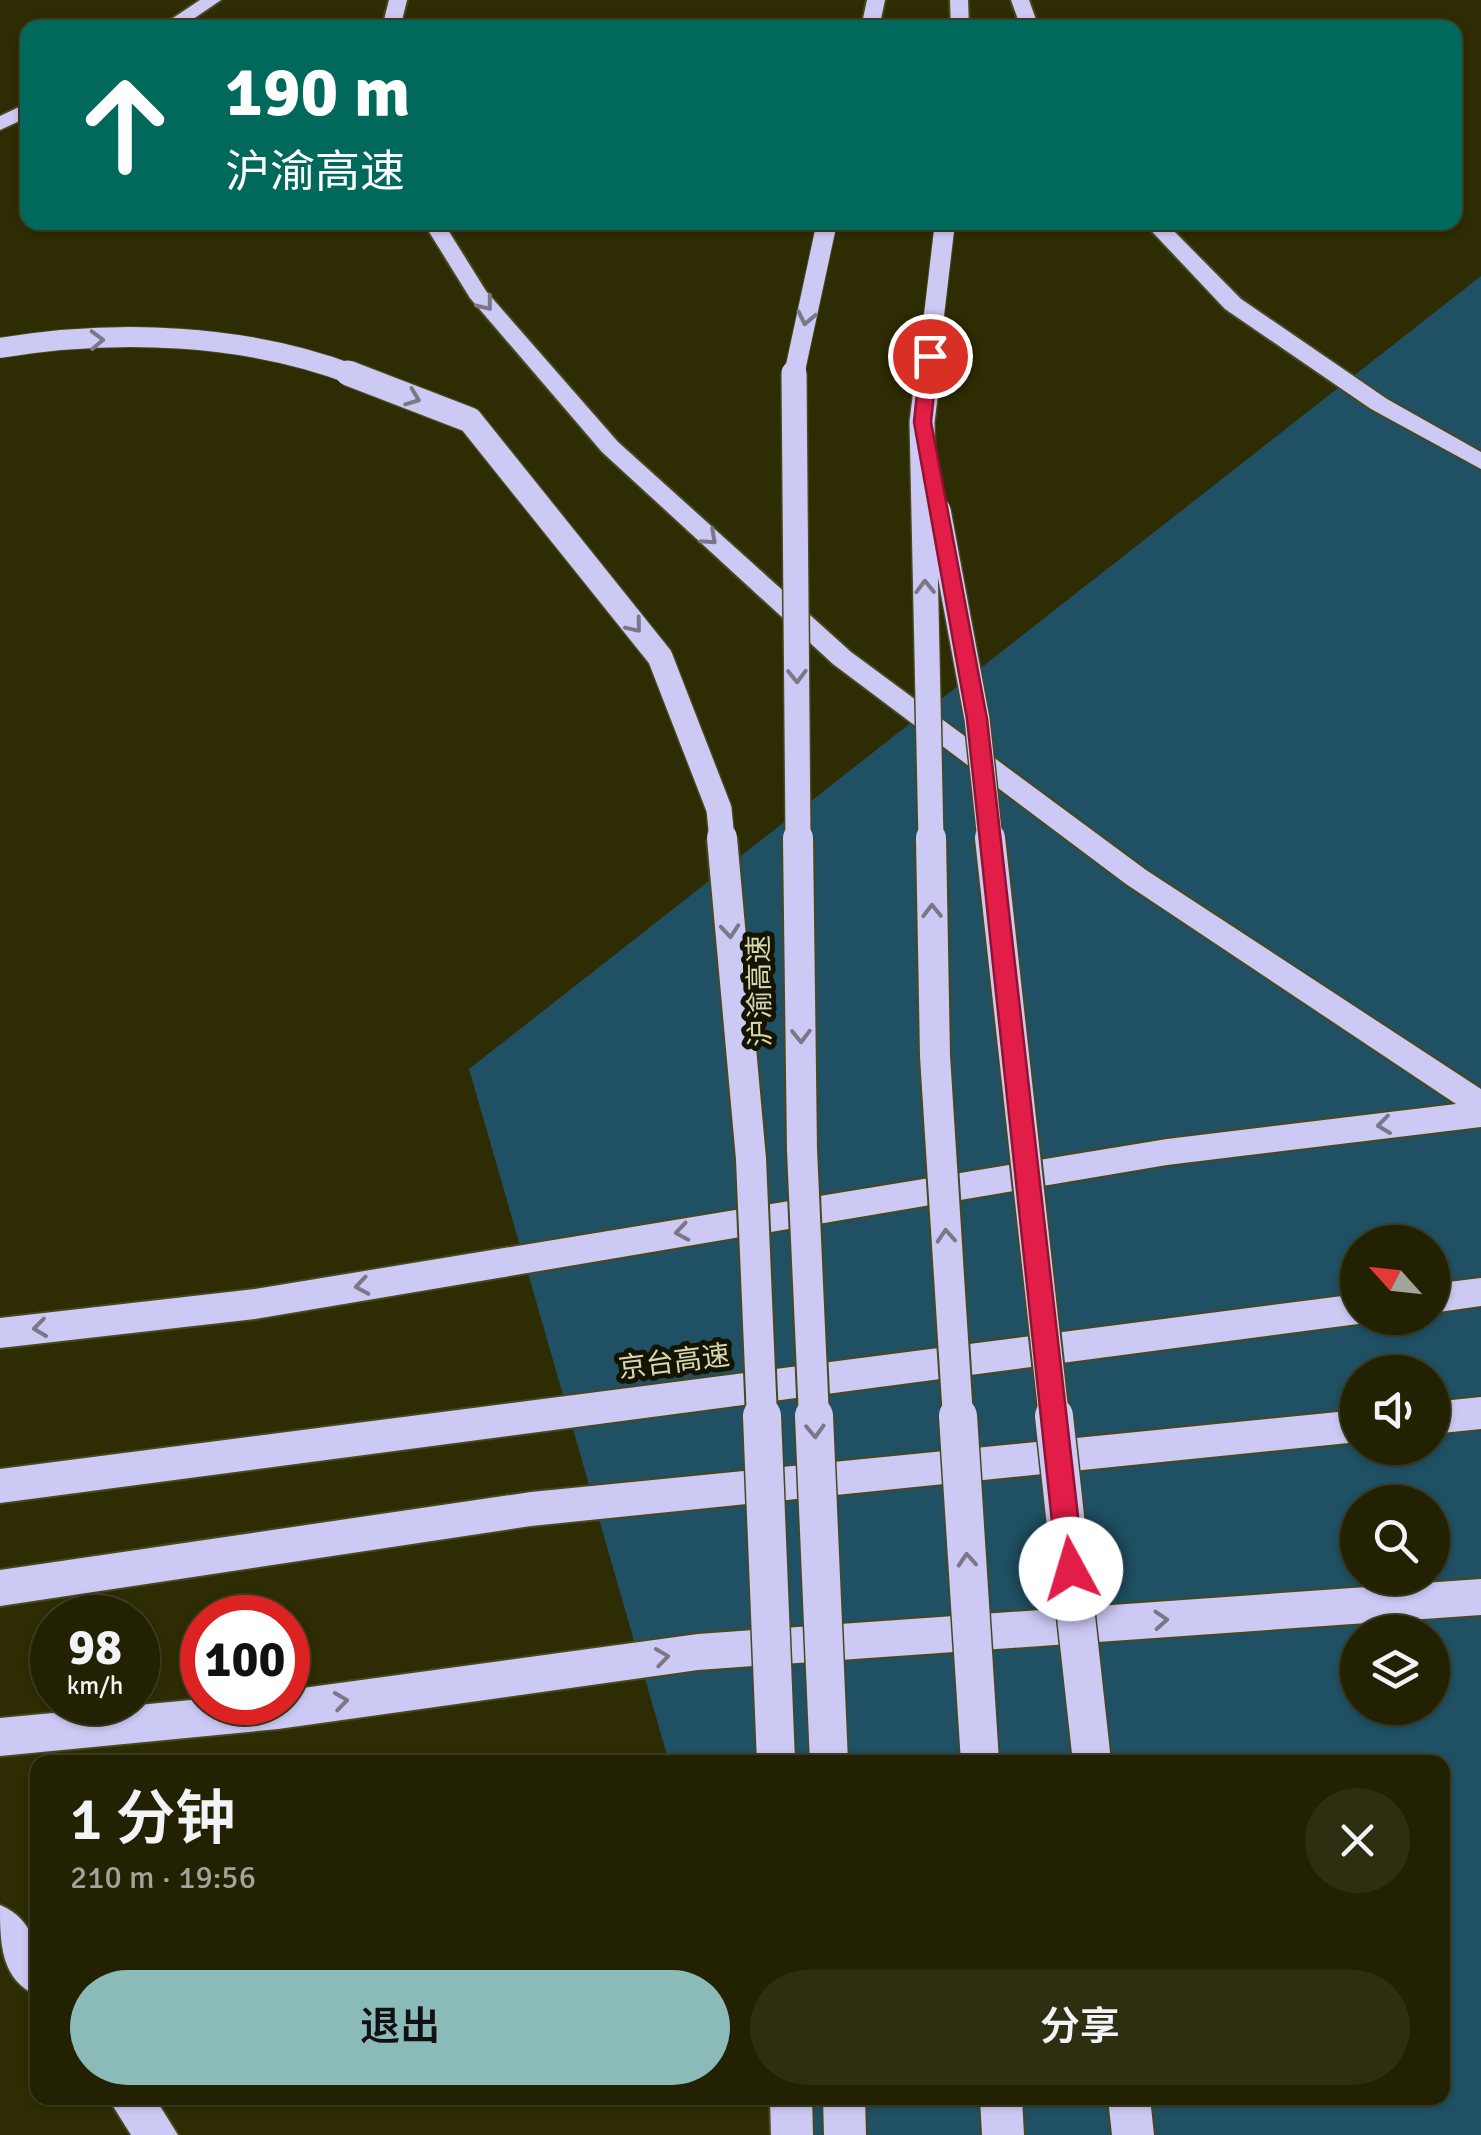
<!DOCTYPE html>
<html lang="zh">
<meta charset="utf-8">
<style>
:root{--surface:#222102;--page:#2e2e11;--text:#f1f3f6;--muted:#a2a399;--line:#3f3e24;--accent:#8bbbb9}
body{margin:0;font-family:Signika,"Noto Sans SC",sans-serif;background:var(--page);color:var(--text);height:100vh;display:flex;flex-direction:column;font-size:38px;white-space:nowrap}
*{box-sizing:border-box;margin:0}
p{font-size:32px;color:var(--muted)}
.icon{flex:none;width:55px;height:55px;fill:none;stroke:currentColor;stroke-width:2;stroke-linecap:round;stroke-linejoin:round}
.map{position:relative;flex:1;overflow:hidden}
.panel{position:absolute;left:30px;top:1755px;width:1420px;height:350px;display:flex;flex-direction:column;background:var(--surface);border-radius:20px;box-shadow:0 2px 8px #0004,0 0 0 2px var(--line)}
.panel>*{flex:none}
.top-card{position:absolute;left:20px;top:20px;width:1442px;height:210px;border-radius:20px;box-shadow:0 2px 8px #0004,0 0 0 2px var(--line);background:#00695c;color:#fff;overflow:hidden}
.needle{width:65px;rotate:297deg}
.buttons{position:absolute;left:1340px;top:1225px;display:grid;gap:20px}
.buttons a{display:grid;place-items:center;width:110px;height:110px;border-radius:50%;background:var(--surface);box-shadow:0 2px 8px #0004,0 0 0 2px var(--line);font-size:50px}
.speed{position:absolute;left:30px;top:1595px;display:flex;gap:20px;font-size:50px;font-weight:700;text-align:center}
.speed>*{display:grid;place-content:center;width:130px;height:130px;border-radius:50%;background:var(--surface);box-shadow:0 2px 8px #0004,0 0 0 2px var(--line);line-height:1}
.speed small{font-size:25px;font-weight:400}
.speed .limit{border:15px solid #d22;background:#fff;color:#111}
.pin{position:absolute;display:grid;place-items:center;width:85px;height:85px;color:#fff;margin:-42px;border:5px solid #fff;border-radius:50%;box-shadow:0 2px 10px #0007}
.me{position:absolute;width:110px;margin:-55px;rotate:354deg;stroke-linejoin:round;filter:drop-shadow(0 0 8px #0008)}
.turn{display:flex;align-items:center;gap:35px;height:210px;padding:0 40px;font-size:45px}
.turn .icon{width:130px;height:130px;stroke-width:2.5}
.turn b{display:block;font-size:70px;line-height:85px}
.round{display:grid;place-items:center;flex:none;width:105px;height:105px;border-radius:52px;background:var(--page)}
.overview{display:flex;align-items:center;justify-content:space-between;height:170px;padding:0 40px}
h1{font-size:60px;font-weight:600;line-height:75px}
.button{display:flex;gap:20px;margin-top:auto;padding:20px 40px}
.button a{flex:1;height:115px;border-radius:60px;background:var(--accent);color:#111;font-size:40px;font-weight:600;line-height:115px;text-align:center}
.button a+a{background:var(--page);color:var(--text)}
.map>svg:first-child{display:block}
</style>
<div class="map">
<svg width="1481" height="2135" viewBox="0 0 1481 2135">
<rect width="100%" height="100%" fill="#2d2c02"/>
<!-- water -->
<path fill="#1f5064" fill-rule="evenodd" d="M 1481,276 L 1481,2135 L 777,2135 L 766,2098 L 1442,2098 L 1442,1762 L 669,1762 L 469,1069 ZM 1358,1242 L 1432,1242 L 1432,1318 L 1358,1318 ZM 1358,1372 L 1432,1372 L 1432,1448 L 1358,1448 ZM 1358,1502 L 1432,1502 L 1432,1578 L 1358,1578 ZM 1358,1632 L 1432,1632 L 1432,1708 L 1358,1708 Z"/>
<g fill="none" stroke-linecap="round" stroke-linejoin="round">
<defs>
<path id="highway" d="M 200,0 L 221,0 L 180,28 L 158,28 Z
M 389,0 L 407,0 L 400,28 L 382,28 Z
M 867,0 L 885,0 L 879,28 L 861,28 Z
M 950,0 L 968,0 L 969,28 L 951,28 Z
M 1011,0 L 1029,0 L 1039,28 L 1021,28 Z
M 28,103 L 28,117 L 0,130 L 0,116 Z
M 423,222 L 443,222 L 486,291 L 618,442 L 851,652 L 1146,870 L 1481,1089 L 1481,1127 L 1167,1165 L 255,1319 L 0,1348 L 0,1318 L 255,1289 L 1167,1139 L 1456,1104 L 1126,884 L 833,664 L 602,452 L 470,298 Z
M 1143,222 L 1165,222 L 1241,299 L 1387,399 L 1481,452 L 1481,469 L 1371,409 L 1225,309 Z
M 1481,1278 L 1481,1306 L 1432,1313 L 1432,1284 Z
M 1358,1294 L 1358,1318 L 1370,1318 L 1358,1324 L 0,1503 L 0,1469 Z
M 1481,1397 L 1481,1429 L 1432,1434 L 1432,1402 Z
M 1358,1410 L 1358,1442 L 531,1526 L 0,1606 L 0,1570 L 531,1492 Z
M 1481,1579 L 1481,1615 L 698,1670 L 278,1729 L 0,1756 L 0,1718 L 202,1699 L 202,1702 L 288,1702 L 288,1690 L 698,1634 Z
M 0,1905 C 40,1922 38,1959 38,1996 C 0,1980 0,1942 0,1905 Z
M 108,2098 L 155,2098 L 178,2135 L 131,2135 Z
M 770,2098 L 812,2098 L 813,2135 L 771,2135 Z
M 823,2098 L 865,2098 L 866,2135 L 824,2135 Z
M 980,2098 L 1022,2098 L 1024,2135 L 982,2135 Z
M 1108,2098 L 1150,2098 L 1154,2135 L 1112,2135 Z"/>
</defs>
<!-- highway casing -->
<use href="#highway" stroke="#48481e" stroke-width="4"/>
<!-- highway -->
<use href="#highway" fill="#ccc9f4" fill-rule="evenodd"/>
<defs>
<path id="highway-bridge-far3" d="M 0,348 C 115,329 244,333 354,375
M 794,375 L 827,222
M 927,375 L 945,222"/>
<path id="highway-bridge-far2" d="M 348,373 L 470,420 L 660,657 L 719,809 L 722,840
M 794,373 L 798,840
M 928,373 L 922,422 L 931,840
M 938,510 L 977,719 L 990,840"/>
<path id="highway-bridge-far1" d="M 722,838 L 751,1159 L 762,1418
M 798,838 L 802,1150 L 814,1418
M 931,838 L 935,1056 L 958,1418
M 990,838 L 1054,1418"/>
<path id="highway-bridge" d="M 762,1416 L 776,1762
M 814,1416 L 829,1762
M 958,1416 L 980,1762
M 1054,1416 L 1092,1762"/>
</defs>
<!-- highway-bridge-far3 casing -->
<use href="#highway-bridge-far3" stroke="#48481e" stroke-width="22" stroke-linecap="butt"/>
<!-- highway-bridge-far2 casing -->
<use href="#highway-bridge-far2" stroke="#48481e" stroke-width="28" stroke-linecap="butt"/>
<!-- highway-bridge-far1 casing -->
<use href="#highway-bridge-far1" stroke="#48481e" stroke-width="34" stroke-linecap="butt"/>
<!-- highway-bridge casing -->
<use href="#highway-bridge" stroke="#48481e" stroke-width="41" stroke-linecap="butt"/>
<!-- highway-bridge-far3 -->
<use href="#highway-bridge-far3" stroke="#ccc9f4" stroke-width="20"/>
<!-- highway-bridge-far2 -->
<use href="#highway-bridge-far2" stroke="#ccc9f4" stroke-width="25"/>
<!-- highway-bridge-far1 -->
<use href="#highway-bridge-far1" stroke="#ccc9f4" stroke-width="30"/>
<!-- highway-bridge -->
<use href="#highway-bridge" stroke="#ccc9f4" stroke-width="38"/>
</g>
<!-- one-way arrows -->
<defs><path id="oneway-chevron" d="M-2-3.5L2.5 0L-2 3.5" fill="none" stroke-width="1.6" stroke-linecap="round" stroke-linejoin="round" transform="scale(2.5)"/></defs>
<g stroke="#7a7886">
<use href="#oneway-chevron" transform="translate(486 304) rotate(52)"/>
<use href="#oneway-chevron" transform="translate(806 318) rotate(102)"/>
<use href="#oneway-chevron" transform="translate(97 340) rotate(-2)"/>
<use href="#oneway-chevron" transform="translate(413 398) rotate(21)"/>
<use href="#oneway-chevron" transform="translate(710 538) rotate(42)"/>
<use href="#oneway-chevron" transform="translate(925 587) rotate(-91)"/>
<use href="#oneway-chevron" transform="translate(635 626) rotate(51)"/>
<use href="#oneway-chevron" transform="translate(797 676) rotate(89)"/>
<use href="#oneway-chevron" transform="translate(932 911) rotate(-91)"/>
<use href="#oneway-chevron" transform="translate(730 931) rotate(85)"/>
<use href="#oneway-chevron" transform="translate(801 1036) rotate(89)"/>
<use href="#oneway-chevron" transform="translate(1384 1125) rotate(173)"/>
<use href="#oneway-chevron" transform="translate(682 1232) rotate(171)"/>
<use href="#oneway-chevron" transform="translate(946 1236) rotate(-94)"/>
<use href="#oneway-chevron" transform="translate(362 1286) rotate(171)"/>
<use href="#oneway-chevron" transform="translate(40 1328) rotate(173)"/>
<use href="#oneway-chevron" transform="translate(815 1431) rotate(88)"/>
<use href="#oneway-chevron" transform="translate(967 1560) rotate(-94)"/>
<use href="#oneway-chevron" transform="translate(1161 1620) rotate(-4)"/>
<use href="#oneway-chevron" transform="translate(662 1657) rotate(-8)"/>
<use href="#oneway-chevron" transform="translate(341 1701) rotate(-8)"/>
</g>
<!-- route -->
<path fill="#e11d48" stroke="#92132f" stroke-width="2.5" d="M 930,351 L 938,356 L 931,422 L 987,719 L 1084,1569 L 1080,1579 L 1071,1582 L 1061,1579 L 1057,1569 L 967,719 L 914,422 L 921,356 Z"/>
<g text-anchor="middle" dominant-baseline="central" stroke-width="10" stroke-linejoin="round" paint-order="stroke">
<!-- street labels -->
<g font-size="28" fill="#d7d8b2" stroke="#151400">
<text transform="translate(760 991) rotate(-91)">沪渝高速</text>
<text transform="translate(674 1362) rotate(-7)">京台高速</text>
</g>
</g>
</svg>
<div class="buttons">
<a><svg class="needle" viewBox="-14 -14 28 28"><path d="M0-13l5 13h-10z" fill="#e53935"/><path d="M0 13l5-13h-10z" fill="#a2a399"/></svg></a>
<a><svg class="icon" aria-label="sound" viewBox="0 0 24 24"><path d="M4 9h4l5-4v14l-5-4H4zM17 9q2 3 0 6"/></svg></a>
<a><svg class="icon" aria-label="search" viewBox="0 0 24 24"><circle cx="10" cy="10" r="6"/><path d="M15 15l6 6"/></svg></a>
<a><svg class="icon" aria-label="layers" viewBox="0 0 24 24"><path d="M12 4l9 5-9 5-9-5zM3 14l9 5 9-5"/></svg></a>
</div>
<div class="speed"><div>98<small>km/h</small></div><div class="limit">100</div></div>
<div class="pin" style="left:930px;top:356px;background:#d93025"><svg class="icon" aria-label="arrive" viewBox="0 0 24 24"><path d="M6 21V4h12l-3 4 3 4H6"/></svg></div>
<svg class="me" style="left:1071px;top:1569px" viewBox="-20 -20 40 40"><circle r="19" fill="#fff"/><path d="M0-13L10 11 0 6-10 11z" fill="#e11d48"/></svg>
<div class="top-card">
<div class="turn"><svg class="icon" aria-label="ahead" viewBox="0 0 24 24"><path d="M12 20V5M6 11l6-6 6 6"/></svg><div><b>190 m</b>沪渝高速</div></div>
</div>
<section class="panel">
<div class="overview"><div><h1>1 分钟</h1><p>210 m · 19:56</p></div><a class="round"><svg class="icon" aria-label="close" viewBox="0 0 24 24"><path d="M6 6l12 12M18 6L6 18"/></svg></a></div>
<div class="button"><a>退出</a><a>分享</a></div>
</section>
</div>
